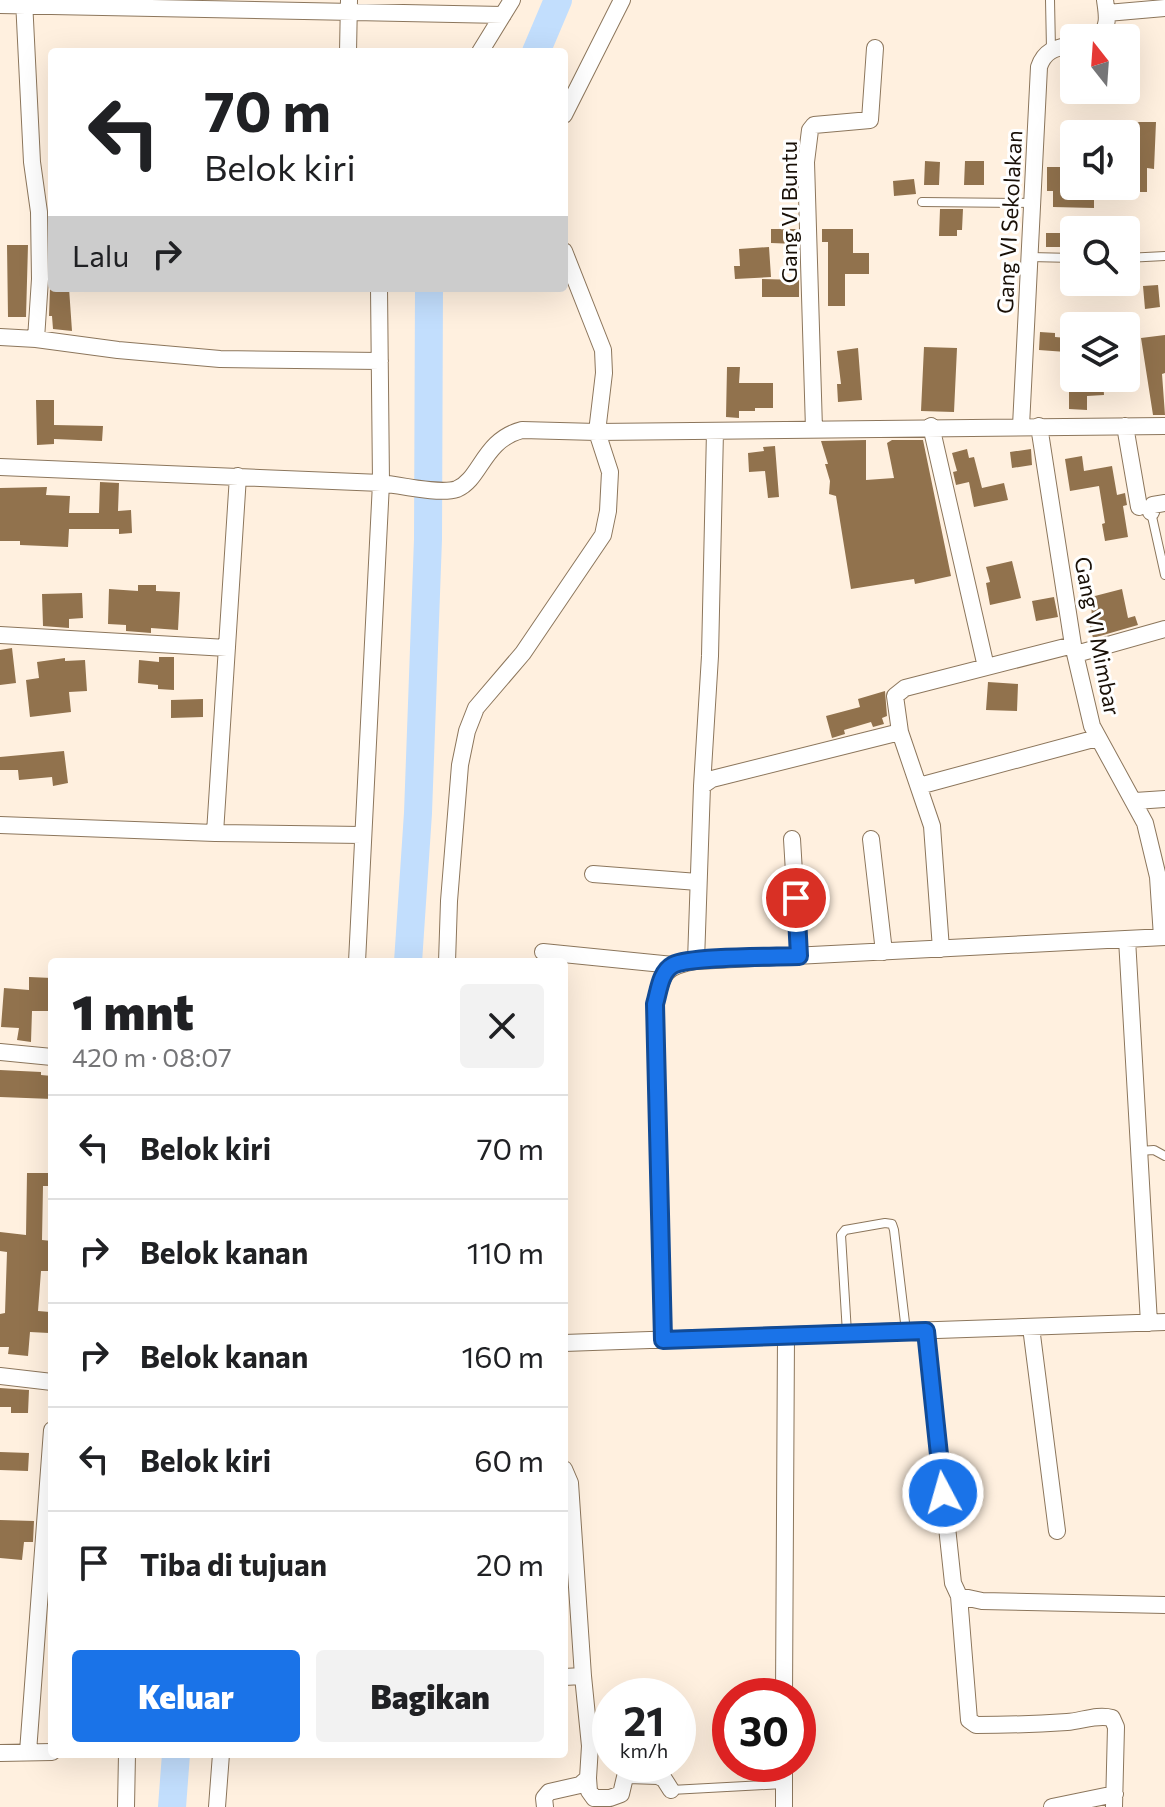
<!DOCTYPE html>
<html lang="id">
<meta charset="utf-8">
<style>
:root{--surface:#fff;--page:#f2f2f2;--text:#202124;--muted:#757577;--line:#e0e0e0;--accent:#1a73e8}
body{margin:0;font-family:Commissioner,sans-serif;background:var(--page);color:var(--text);height:100vh;display:flex;flex-direction:column;font-size:30px;white-space:nowrap}
*{box-sizing:border-box;margin:0}
p{font-size:26px;color:var(--muted)}
.icon{flex:none;width:44px;height:44px;fill:none;stroke:currentColor;stroke-width:2;stroke-linecap:round;stroke-linejoin:round}
.map{position:relative;flex:1;overflow:hidden}
.panel{position:absolute;left:48px;top:958px;width:520px;height:800px;display:flex;flex-direction:column;background:var(--surface);border-radius:8px;box-shadow:0 8px 32px #0002}
.panel>*{flex:none}
.top-card{position:absolute;left:48px;top:48px;width:520px;height:244px;border-radius:8px;box-shadow:0 8px 32px #0002;background:#fff;color:var(--text);overflow:hidden}
.needle{width:52px;rotate:343deg}
.controls{position:absolute;left:1060px;top:24px;display:grid;gap:16px}
.controls a{display:grid;place-items:center;width:80px;height:80px;border-radius:8px;background:var(--surface);box-shadow:0 8px 32px #0002;font-size:40px}
.speed{position:absolute;left:592px;top:1678px;display:flex;gap:16px;font-size:40px;font-weight:700;text-align:center}
.speed>*{display:grid;place-content:center;width:104px;height:104px;border-radius:50%;background:var(--surface);box-shadow:0 8px 32px #0002;line-height:1}
.speed small{font-size:20px;font-weight:400}
.speed .limit{border:12px solid #d22;background:#fff;color:#111}
.pin{position:absolute;display:grid;place-items:center;width:68px;height:68px;color:#fff;margin:-34px;border:4px solid #fff;border-radius:50%;box-shadow:0 2px 8px #0007}
.me{position:absolute;width:88px;margin:-44px;rotate:354deg;stroke-linejoin:round;filter:drop-shadow(0 0 6px #0008)}
.turn{display:flex;align-items:center;gap:28px;height:168px;padding:0 24px;font-size:36px}
.turn .icon{width:104px;height:104px;stroke-width:2.5}
.turn b{display:block;font-size:56px;line-height:68px}
.then{display:flex;align-items:center;height:76px;padding:0 24px;background:#0003;gap:16px;font-size:30px}
.round{display:grid;place-items:center;flex:none;width:84px;height:84px;border-radius:8px;background:var(--page)}
.overview{display:flex;align-items:center;justify-content:space-between;height:136px;padding:0 24px}
h1{font-size:48px;font-weight:800;line-height:60px}
.cta{display:flex;gap:16px;margin-top:auto;padding:16px 24px}
.cta a{flex:1;height:92px;border-radius:8px;background:var(--accent);color:#fff;font-size:32px;font-weight:800;line-height:92px;text-align:center}
.cta a+a{background:var(--page);color:var(--text)}
ul{padding:0;list-style:none}
li{display:flex;align-items:center;gap:24px;height:104px;padding:0 24px;border-top:2px solid var(--line)}
li div{flex:1}
li b{display:block;font-size:30px}
li em{font-style:normal}
.map>svg:first-child{display:block}
</style>
<div class="map">
<svg width="1165" height="1807" viewBox="0 0 1165 1807">
<rect width="100%" height="100%" fill="#fff0df"/>
<g fill="none" stroke-linecap="round" stroke-linejoin="round">
<!-- river -->
<path stroke="#c2defd" stroke-width="28" d="M 536,52 L 558,0
M 408,962 L 418,813 L 428,539 L 429,288
M 172,1807 L 176,1754"/>
</g>
<!-- building -->
<path fill="#91724d" d="M 1129,122 L 1156,122 L 1154,169 L 1147,168 L 1147,192 L 1126,192 Z
M 925,161 L 940,162 L 939,185 L 924,185 Z
M 965,161 L 984,161 L 984,185 L 964,185 Z
M 1047,167 L 1074,167 L 1074,186 L 1094,186 L 1094,208 L 1053,207 L 1053,191 L 1047,191 Z
M 914,179 L 916,194 L 894,196 L 893,181 Z
M 940,209 L 963,209 L 962,230 L 957,230 L 957,236 L 939,236 Z
M 771,229 L 797,229 L 797,244 L 771,243 Z
M 822,229 L 853,229 L 853,253 L 869,253 L 869,274 L 845,274 L 845,306 L 828,306 L 828,242 L 822,242 Z
M 1046,233 L 1074,233 L 1074,247 L 1046,247 Z
M 7,245 L 28,245 L 26,317 L 8,317 Z
M 769,247 L 771,277 L 735,279 L 734,266 L 740,266 L 739,249 Z
M 762,279 L 799,280 L 799,297 L 762,297 Z
M 1158,285 L 1160,307 L 1145,309 L 1143,286 Z
M 50,288 L 69,288 L 72,331 L 53,329 L 52,316 L 49,316 Z
M 1040,332 L 1055,333 L 1055,337 L 1067,338 L 1066,352 L 1039,350 Z
M 1165,335 L 1165,373 L 1162,374 L 1165,415 L 1153,415 L 1141,338 Z
M 924,347 L 957,348 L 954,412 L 921,411 Z
M 858,348 L 862,400 L 838,402 L 837,384 L 841,384 L 837,351 Z
M 727,367 L 740,367 L 739,383 L 773,383 L 773,408 L 755,408 L 755,411 L 739,411 L 739,418 L 726,417 Z
M 1069,378 L 1103,378 L 1104,395 L 1087,396 L 1087,410 L 1069,409 Z
M 36,400 L 54,400 L 54,425 L 103,426 L 102,441 L 54,439 L 54,444 L 37,445 Z
M 866,440 L 866,480 L 894,478 L 887,443 L 892,440 L 923,440 L 951,576 L 915,584 L 914,579 L 851,589 L 836,496 L 829,494 L 830,481 L 825,464 L 828,464 L 821,441 Z
M 775,446 L 779,497 L 768,498 L 765,471 L 749,472 L 748,453 L 764,451 L 763,447 Z
M 967,449 L 969,458 L 974,457 L 982,488 L 1004,483 L 1008,500 L 974,507 L 969,482 L 956,485 L 953,472 L 957,471 L 952,453 Z
M 1031,449 L 1032,465 L 1012,468 L 1010,452 Z
M 1082,456 L 1084,471 L 1112,466 L 1117,495 L 1125,493 L 1127,505 L 1123,506 L 1128,537 L 1105,541 L 1102,524 L 1105,523 L 1099,486 L 1070,491 L 1065,459 Z
M 100,482 L 119,483 L 118,511 L 131,510 L 132,533 L 119,534 L 119,529 L 69,529 L 68,547 L 20,545 L 20,541 L 0,541 L 0,488 L 47,487 L 46,495 L 70,496 L 69,513 L 99,513 Z
M 1012,561 L 1021,598 L 990,605 L 986,583 L 990,582 L 986,567 Z
M 138,585 L 156,585 L 156,591 L 180,592 L 178,630 L 151,628 L 151,633 L 126,631 L 126,625 L 108,624 L 109,589 L 138,591 Z
M 1122,589 L 1128,618 L 1135,616 L 1138,625 L 1093,638 L 1089,623 L 1092,622 L 1091,597 Z
M 82,593 L 83,618 L 69,619 L 69,628 L 43,626 L 42,594 Z
M 1054,597 L 1058,617 L 1036,621 L 1032,601 Z
M 12,648 L 16,683 L 0,685 L 0,650 Z
M 159,657 L 174,657 L 174,690 L 158,689 L 158,685 L 138,683 L 139,660 L 159,662 Z
M 65,658 L 65,661 L 85,660 L 87,691 L 69,692 L 71,712 L 30,717 L 26,680 L 39,678 L 37,662 Z
M 988,682 L 1018,684 L 1017,711 L 986,710 Z
M 885,691 L 887,716 L 882,718 L 884,724 L 873,727 L 871,722 L 844,730 L 845,734 L 832,738 L 826,716 L 860,707 L 858,699 Z
M 203,699 L 203,717 L 171,718 L 171,700 Z
M 64,751 L 68,783 L 53,786 L 52,777 L 19,780 L 18,770 L 0,770 L 0,757 Z
M 29,977 L 52,978 L 52,1011 L 32,1011 L 31,1042 L 17,1040 L 19,1028 L 1,1027 L 4,988 L 29,990 Z
M 0,1070 L 41,1072 L 41,1075 L 52,1076 L 52,1099 L 0,1097 Z
M 27,1173 L 52,1173 L 52,1186 L 43,1186 L 42,1240 L 52,1241 L 52,1256 L 50,1271 L 41,1271 L 38,1311 L 50,1312 L 49,1333 L 30,1332 L 28,1356 L 8,1354 L 9,1347 L 0,1347 L 0,1314 L 5,1313 L 7,1252 L 0,1251 L 0,1232 L 26,1235 Z
M 0,1388 L 29,1390 L 28,1413 L 11,1413 L 11,1407 L 0,1407 Z
M 0,1452 L 29,1453 L 28,1471 L 0,1470 Z
M 0,1520 L 34,1521 L 33,1542 L 24,1542 L 22,1560 L 0,1558 Z"/>
<g fill="none" stroke-linecap="round" stroke-linejoin="round">
<defs>
<path id="service" d="M 1050,0 L 1051,49
M 922,202 L 1031,203
M 1030,257 L 1074,258
M 1126,258 L 1165,256
M 1151,512 L 1165,575
M 1139,1151 L 1154,1150 L 1165,1156
M 847,1333 L 841,1235 L 845,1230 L 885,1223 L 892,1224 L 894,1230 L 906,1331
M 671,1790 L 783,1784"/>
<path id="minor" d="M 24,0 L 32,162 L 39,212 L 40,279 L 36,339 L 118,350 L 220,359 L 380,361
M 0,5 L 503,15
M 1107,13 L 1165,8
M 1098,38 C 1110,26 1107,15 1105,0
M 348,52 L 349,0
M 480,52 L 512,0
M 564,115 L 622,0
M 379,288 L 381,483 C 399,485 440,495 457,489 C 481,479 483,440 522,430 L 597,432 L 1165,426
M 0,337 L 36,339
M 931,426 L 986,667
M 1021,426 L 1039,67 C 1045,49 1057,48 1074,44
M 1039,426 L 1073,645 L 1092,726 L 1145,823 L 1158,877 L 1162,937
M 1125,426 L 1139,507
M 814,429 L 806,162 L 810,130 L 814,125 L 870,120 L 875,48
M 0,467 L 381,483 L 357,962
M 1151,512 L 1153,505 L 1165,503
M 0,635 L 227,648
M 1076,654 L 1165,629
M 900,732 L 932,826 L 941,949
M 702,786 L 710,656 L 715,431
M 919,786 L 1097,738
M 1135,801 L 1165,799
M 0,825 L 215,833 L 362,835
M 215,833 L 238,476
M 792,839 L 799,956
M 871,839 L 884,952
M 593,874 L 698,882
M 1127,939 L 1149,1323
M 543,952 L 673,965
M 696,961 L 702,786 L 712,779 L 900,732 L 895,696 L 905,688 L 1073,645
M 447,962 L 449,901 L 460,765 L 467,731 L 476,708 L 523,653 L 603,535 L 608,511 L 610,472 L 597,432 L 604,373 L 603,350 L 564,251
M 0,1052 L 52,1057
M 1031,1327 L 1057,1531
M 926,1331 L 953,1583 L 959,1596 L 982,1601 L 1165,1605
M 663,1340 L 655,1004 C 663,973 663,967 696,961 L 1165,937
M 564,1343 L 1165,1322
M 0,1376 L 52,1382
M 564,1469 L 570,1483 L 583,1676 L 564,1677
M 959,1596 L 969,1720 L 976,1725 C 1006,1725 1037,1724 1067,1722 C 1082,1721 1097,1714 1112,1718 L 1116,1727 L 1114,1807
M 784,1696 L 786,1335
M 28,1752 L 52,1430
M 0,1753 L 52,1752
M 588,1778 L 589,1791 L 594,1798 L 610,1798 L 621,1794 L 625,1777 L 628,1775 L 658,1776 L 664,1779 L 671,1790
M 126,1807 L 127,1754
M 217,1807 L 221,1754
M 545,1807 L 544,1798 L 549,1792 L 580,1785 L 588,1778 L 590,1746 L 583,1676
M 784,1807 L 784,1764
M 1052,1807 L 1115,1794"/>
</defs>
<!-- service casing -->
<use href="#service" stroke="#8c765c" stroke-width="10"/>
<!-- minor casing -->
<use href="#minor" stroke="#8c765c" stroke-width="18"/>
<!-- service -->
<use href="#service" stroke="#fff" stroke-width="8"/>
<!-- minor -->
<use href="#minor" stroke="#fff" stroke-width="16"/>
</g>
<g fill="none" stroke-linecap="round" stroke-linejoin="round">
<defs>
<path id="route" d="M 796,898 L 799,956 C 774,957 690,956 673,965 C 660,972 659,991 655,1004 L 663,1340 L 926,1331 L 943,1493"/>
</defs>
<!-- route casing -->
<use href="#route" stroke="#114b97" stroke-width="20"/>
<!-- route -->
<use href="#route" stroke="#1a73e8" stroke-width="14"/>
</g>
<g text-anchor="middle" dominant-baseline="central" stroke-width="6" stroke-linejoin="round" paint-order="stroke">
<!-- street labels -->
<g font-size="22" fill="#191007" stroke="#fff">
<text transform="translate(788 212) rotate(-90)">Gang VI Buntu</text>
<text transform="translate(1009 222) rotate(-87)">Gang VI Sekolakan</text>
<text transform="translate(1098 636) rotate(79)">Gang VI Mimbar</text>
</g>
</g>
</svg>
<div class="controls">
<a><svg class="needle" viewBox="-14 -14 28 28"><path d="M0-13l5 13h-10z" fill="#e53935"/><path d="M0 13l5-13h-10z" fill="#757577"/></svg></a>
<a><svg class="icon" aria-label="sound" viewBox="0 0 24 24"><path d="M4 9h4l5-4v14l-5-4H4zM17 9q2 3 0 6"/></svg></a>
<a><svg class="icon" aria-label="search" viewBox="0 0 24 24"><circle cx="10" cy="10" r="6"/><path d="M15 15l6 6"/></svg></a>
<a><svg class="icon" aria-label="layers" viewBox="0 0 24 24"><path d="M12 4l9 5-9 5-9-5zM3 14l9 5 9-5"/></svg></a>
</div>
<div class="speed"><div>21<small>km/h</small></div><div class="limit">30</div></div>
<div class="pin" style="left:796px;top:898px;background:#d93025"><svg class="icon" aria-label="arrive" viewBox="0 0 24 24"><path d="M6 21V4h12l-3 4 3 4H6"/></svg></div>
<svg class="me" style="left:943px;top:1493px" viewBox="-20 -20 40 40"><circle r="17" fill="#1a73e8" stroke="#fff" stroke-width="3"/><path d="M0-11L8 9 0 5-8 9z" fill="#fff"/></svg>
<div class="top-card">
<div class="turn"><svg class="icon" aria-label="left" viewBox="0 0 24 24"><path d="M17 20v-9H6M10 6l-5 5 5 5"/></svg><div><b>70 m</b>Belok kiri</div></div>
<div class="then">Lalu<svg class="icon" aria-label="right" viewBox="0 0 24 24"><path d="M7 20v-9h11M14 6l5 5-5 5"/></svg></div>
</div>
<section class="panel">
<div class="overview"><div><h1>1 mnt</h1><p>420 m · 08:07</p></div><a class="round"><svg class="icon" aria-label="close" viewBox="0 0 24 24"><path d="M6 6l12 12M18 6L6 18"/></svg></a></div>
<ul>
<li><svg class="icon" aria-label="left" viewBox="0 0 24 24"><path d="M17 20v-9H6M10 6l-5 5 5 5"/></svg><div><b>Belok kiri</b></div><em>70 m</em></li>
<li><svg class="icon" aria-label="right" viewBox="0 0 24 24"><path d="M7 20v-9h11M14 6l5 5-5 5"/></svg><div><b>Belok kanan</b></div><em>110 m</em></li>
<li><svg class="icon" aria-label="right" viewBox="0 0 24 24"><path d="M7 20v-9h11M14 6l5 5-5 5"/></svg><div><b>Belok kanan</b></div><em>160 m</em></li>
<li><svg class="icon" aria-label="left" viewBox="0 0 24 24"><path d="M17 20v-9H6M10 6l-5 5 5 5"/></svg><div><b>Belok kiri</b></div><em>60 m</em></li>
<li><svg class="icon" aria-label="arrive" viewBox="0 0 24 24"><path d="M6 21V4h12l-3 4 3 4H6"/></svg><div><b>Tiba di tujuan</b></div><em>20 m</em></li>
</ul>
<div class="cta"><a>Keluar</a><a>Bagikan</a></div>
</section>
</div>
